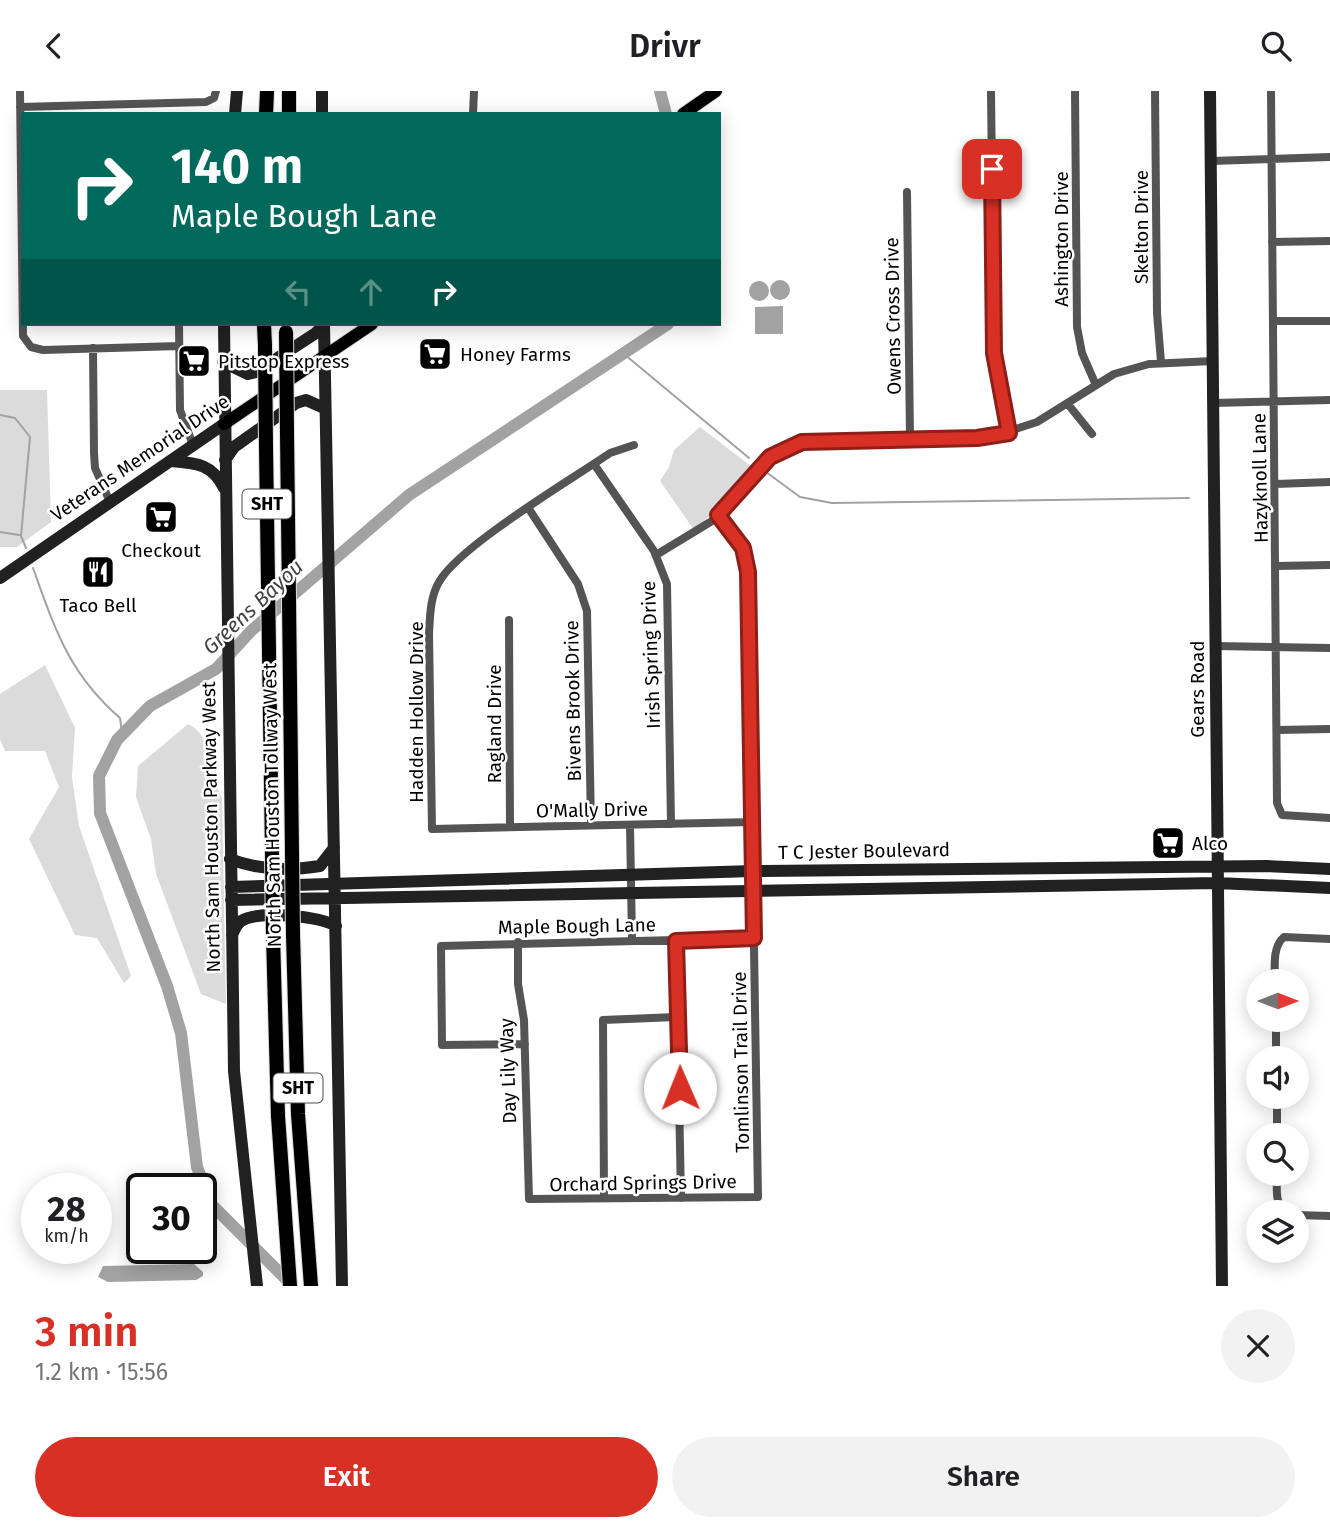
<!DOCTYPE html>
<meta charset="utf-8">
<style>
:root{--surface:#fff;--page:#f2f2f2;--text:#202124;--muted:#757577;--accent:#d93025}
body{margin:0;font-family:"Fira Sans",sans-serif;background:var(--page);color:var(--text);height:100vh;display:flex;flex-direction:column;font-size:26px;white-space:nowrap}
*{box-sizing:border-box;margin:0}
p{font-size:23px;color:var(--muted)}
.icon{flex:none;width:38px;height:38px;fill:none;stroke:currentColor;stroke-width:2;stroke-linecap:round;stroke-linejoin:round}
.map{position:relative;height:1195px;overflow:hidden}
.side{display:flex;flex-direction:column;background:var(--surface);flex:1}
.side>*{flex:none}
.guide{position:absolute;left:21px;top:21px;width:700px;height:214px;border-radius:0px;box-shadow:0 4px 18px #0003;background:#00695c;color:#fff;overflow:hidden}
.needle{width:46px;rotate:90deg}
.controls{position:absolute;left:1246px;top:878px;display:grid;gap:14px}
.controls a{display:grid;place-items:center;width:63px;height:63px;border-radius:50%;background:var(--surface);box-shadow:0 4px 18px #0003;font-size:35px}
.speed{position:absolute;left:21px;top:1082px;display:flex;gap:14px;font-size:35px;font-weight:700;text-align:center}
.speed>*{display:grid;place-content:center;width:91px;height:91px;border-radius:50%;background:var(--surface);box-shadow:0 4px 18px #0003;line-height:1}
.speed small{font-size:18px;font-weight:400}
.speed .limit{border:4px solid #111;border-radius:10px;background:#fff;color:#111}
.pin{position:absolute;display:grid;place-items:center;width:60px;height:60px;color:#fff;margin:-30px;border-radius:14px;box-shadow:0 4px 10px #0006}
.me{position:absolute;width:77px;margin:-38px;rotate:359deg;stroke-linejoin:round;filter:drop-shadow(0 0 5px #0008)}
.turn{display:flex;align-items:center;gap:24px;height:147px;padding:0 35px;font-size:32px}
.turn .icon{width:91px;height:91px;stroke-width:2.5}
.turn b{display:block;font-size:49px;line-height:60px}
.lanes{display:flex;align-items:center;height:66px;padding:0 35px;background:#0003;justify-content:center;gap:35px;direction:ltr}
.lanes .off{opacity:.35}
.round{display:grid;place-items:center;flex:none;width:74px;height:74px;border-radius:37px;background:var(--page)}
.headline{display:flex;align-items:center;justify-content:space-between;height:119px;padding:0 35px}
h1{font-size:42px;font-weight:600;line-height:52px;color:var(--accent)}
.cta{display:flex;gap:14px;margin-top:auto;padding:14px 35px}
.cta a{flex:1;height:80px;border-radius:42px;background:var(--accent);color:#fff;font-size:28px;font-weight:600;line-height:80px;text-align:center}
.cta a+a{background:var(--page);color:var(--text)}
header{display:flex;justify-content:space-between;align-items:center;height:91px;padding:0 35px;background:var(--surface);font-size:32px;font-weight:600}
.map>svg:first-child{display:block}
</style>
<header><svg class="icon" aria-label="back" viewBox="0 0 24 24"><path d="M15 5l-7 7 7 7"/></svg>Drivr<svg class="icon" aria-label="search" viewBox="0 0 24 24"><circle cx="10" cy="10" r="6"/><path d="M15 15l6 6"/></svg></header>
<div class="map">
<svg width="1330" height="1195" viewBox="0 0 1330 1195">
<rect width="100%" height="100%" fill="#fff"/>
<!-- green -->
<path fill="#dbdbdb" d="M 0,299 L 47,299 L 51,431 L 17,456 L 0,456 Z
M 700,336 L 752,376 L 728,409 L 694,439 L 660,390 L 669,376 L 674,359 Z
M 45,574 L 75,637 L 72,686 L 79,735 L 131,885 L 124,892 L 97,847 L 75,844 L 29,748 L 59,696 L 45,660 L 5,660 L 0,648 L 0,603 Z
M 188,633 C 217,648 208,682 222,707 L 226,913 L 201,903 L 156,783 L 151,748 L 136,706 L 138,675 Z"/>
<!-- water -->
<path fill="#a2a2a2" d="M770 199a10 10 0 1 1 20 0a10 10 0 1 1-20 0Z
M749 200a10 10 0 1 1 20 0a10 10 0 1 1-20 0Z
M 783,215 L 783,243 L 755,243 L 755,216 Z
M 194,1173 L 203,1181 L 203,1185 L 196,1189 L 108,1191 L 98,1186 L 103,1175 Z"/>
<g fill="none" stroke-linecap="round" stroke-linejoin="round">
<!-- stream -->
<path stroke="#a2a2a2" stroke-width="2" d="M 624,263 L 749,367
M 0,324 L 15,327 L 30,346 L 21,445 L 26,457
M 766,381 L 800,406 L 832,412 L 1189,407
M 0,441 L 19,444
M 33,477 C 55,538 69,583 120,627 L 122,643"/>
<!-- river -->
<path stroke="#a2a2a2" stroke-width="12" d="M 660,0 L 666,23
M 292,1194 L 212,1114 L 197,1076 L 181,942 L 167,895 L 100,722 L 99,685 L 117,649 L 150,615 L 216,578 L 251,540 L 409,404 L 668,233"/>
<defs>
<path id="primary" d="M 683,23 L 716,0
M 224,333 L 372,233"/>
<path id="highway" d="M 266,23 L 267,0
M 289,23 L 289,0
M 264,233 L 265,255
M 287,341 L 292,763
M 266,356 L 272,763
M 293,843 L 298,1023 L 311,1195
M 273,844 L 278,1025 L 290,1195"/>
</defs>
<!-- primary casing -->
<use href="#primary" stroke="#dbdbdb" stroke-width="14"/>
<!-- highway casing -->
<use href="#highway" stroke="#dbdbdb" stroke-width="16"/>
<!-- street -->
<path stroke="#545454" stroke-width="8" d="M 20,0 L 23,245 L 31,256 L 43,259 L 179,255
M 991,0 L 994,262 L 1009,342
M 1075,0 L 1077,236 L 1082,262 L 1095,292
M 1155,0 L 1157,222 L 1161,271
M 1271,0 L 1277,712 L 1282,724 L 1330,727
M 20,16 L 206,11 L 214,7 L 216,0
M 473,23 L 474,0
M 1211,70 L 1330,66
M 907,101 L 910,348
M 1272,151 L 1330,150
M 1273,230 L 1330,230
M 179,233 L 180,319 L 193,354
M 93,257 L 94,362 L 95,377 L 110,411
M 1067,312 L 1092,343
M 1213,312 L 1330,309
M 634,354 L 610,362 C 571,389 459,455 439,491 C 430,506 430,526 429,543 L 432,738 L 753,731
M 594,373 L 654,460 L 667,493 L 671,733
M 1276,393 L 1330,391
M 529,418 L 578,493 L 587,520 L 591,734
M 656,464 L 712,430 L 760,375 L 790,354 L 821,349 L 994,345 L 1037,331 L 1114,283 L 1149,273 L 1213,270
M 1276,475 L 1330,474
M 509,529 L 510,736
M 1216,555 L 1330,557
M 1277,639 L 1330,638
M 630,734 L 632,849
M 676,850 L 681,1107
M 518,851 L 518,893 L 524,929 L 529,1108 L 758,1106 L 748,480 L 743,457 L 718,424
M 1275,891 C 1275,876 1272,856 1284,846 L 1330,848
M 1276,929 L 1276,968
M 525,953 L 442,954 L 441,855 L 754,847
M 1277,1006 L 1277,1045
M 1277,1083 C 1277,1097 1274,1114 1287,1122
M 604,1106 L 603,929 L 676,926
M 1297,1124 L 1330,1125"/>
<!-- secondary -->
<path stroke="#212121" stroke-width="12" d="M 322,0 L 322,23
M 1210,0 L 1222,1195
M 235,23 L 237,0
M 224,233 L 234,980 L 257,1195
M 324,233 L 342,1195
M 223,271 L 248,283 L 256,281 L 316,242 L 324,233
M 225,369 L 234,356 L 296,312 L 306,309 L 324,317
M 170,370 C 195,372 212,372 224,397
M 0,487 L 224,333
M 230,768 C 258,779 290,780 320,775 L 334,757
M 231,796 L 753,780 L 1267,775 L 1330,778
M 231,809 L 1217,792 L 1330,797
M 232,844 C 234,839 236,834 241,830 C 259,819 318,825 336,835"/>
<!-- primary -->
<use href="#primary" stroke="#000" stroke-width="12"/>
<!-- highway -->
<use href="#highway" stroke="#000" stroke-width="14"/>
<defs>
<path id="highway-bridge" d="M 286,241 L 287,341
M 265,255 L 266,356
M 272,763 L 273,844
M 292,763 L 293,843"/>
</defs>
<!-- highway-bridge casing -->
<use href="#highway-bridge" stroke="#dbdbdb" stroke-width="16" stroke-linecap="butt"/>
<!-- highway-bridge -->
<use href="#highway-bridge" stroke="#000" stroke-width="14"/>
</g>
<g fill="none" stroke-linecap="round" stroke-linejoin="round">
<defs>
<path id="route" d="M 680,997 L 676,850 L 754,847 L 748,481 L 743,457 L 718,424 L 770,366 L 802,351 L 977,347 L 1009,342 L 994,262 L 992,78"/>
</defs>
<!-- route casing -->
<use href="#route" stroke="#8d1f18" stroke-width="18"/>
<!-- route -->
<use href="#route" stroke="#d93025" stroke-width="12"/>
</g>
<!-- icons -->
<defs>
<symbol id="supermarket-square" viewBox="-11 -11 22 22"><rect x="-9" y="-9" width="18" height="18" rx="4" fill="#000" stroke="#fff"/><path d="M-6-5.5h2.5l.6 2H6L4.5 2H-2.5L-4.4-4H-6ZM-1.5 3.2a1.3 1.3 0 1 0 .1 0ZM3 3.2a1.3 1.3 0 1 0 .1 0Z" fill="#fff"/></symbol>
<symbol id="restaurant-square" viewBox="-11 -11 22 22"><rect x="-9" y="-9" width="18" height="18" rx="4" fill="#000" stroke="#fff"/><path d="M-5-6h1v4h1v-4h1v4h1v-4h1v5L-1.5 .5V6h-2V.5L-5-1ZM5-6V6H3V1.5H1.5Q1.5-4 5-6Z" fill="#fff"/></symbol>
</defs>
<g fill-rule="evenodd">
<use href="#supermarket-square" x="416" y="244" width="38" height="38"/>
<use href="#supermarket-square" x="175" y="251" width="38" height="38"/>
<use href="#supermarket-square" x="142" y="407" width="38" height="38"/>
<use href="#restaurant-square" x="79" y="462" width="38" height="38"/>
<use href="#supermarket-square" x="1149" y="733" width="38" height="38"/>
</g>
<g text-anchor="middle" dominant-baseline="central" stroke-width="5" stroke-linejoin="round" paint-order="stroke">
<!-- shield labels -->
<g fill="#fff" stroke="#4c4c4c" stroke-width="2">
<rect x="242.5" y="398.5" width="49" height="29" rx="5"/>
<rect x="273.5" y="982.5" width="49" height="29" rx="5"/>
</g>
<g font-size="18" font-weight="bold" fill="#000">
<text x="267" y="413">SHT</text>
<text x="298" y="997">SHT</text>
</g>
<!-- street labels -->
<g font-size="19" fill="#000" stroke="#fff">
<text transform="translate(1141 136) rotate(-90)">Skelton Drive</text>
<text transform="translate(1061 148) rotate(-90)">Ashington Drive</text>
<text transform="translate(893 225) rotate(-91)">Owens Cross Drive</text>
<text transform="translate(140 367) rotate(-34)">Veterans Memorial Drive</text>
<text transform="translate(1260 387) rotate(-91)">Hazyknoll Lane</text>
<text transform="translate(651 564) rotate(-92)">Irish Spring Drive</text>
<text transform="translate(1197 598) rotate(-90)">Gears Road</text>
<text transform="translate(573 610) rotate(-91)">Bivens Brook Drive</text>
<text transform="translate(416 621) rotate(-90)">Hadden Hollow Drive</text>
<text transform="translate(494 633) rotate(-90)">Ragland Drive</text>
<text transform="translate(272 714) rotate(-91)">North Sam Houston Tollway West</text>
<text transform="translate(592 719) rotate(-1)">O'Mally Drive</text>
<text transform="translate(211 736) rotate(-91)">North Sam Houston Parkway West</text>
<text transform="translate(864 760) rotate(-1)">T C Jester Boulevard</text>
<text transform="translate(577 835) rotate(-1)">Maple Bough Lane</text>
<text transform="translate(741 971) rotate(-91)">Tomlinson Trail Drive</text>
<text transform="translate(508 980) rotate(-92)">Day Lily Way</text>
<text transform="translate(643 1092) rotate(-1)">Orchard Springs Drive</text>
</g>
<!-- poi labels -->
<g font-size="19" fill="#000" stroke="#fff" text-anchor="start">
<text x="460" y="263">Honey Farms</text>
<text x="218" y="270">Pitstop Express</text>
<text x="161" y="459" text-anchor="middle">Checkout</text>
<text x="98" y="514" text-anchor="middle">Taco Bell</text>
<text x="1192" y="752">Alco</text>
</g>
<!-- water labels -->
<g font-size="21" font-style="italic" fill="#434343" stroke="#fff">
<text transform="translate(253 516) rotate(-43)">Greens Bayou</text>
</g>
</g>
</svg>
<div class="controls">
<a><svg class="needle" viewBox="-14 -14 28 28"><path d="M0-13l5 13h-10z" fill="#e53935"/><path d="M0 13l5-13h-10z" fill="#757577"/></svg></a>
<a><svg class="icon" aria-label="sound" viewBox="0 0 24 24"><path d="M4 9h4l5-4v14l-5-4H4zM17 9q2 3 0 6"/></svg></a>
<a><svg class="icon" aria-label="search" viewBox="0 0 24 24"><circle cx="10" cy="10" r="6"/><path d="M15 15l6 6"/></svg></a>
<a><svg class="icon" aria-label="layers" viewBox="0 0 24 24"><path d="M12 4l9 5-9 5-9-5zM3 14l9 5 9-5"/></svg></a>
</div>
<div class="speed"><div>28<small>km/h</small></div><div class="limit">30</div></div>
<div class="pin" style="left:992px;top:78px;background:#d93025"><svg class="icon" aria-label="arrive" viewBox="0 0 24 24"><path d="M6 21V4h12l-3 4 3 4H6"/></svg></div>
<svg class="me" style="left:680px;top:997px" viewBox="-20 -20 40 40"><circle r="19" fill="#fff"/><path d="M0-13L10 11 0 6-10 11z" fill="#d93025"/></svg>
<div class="guide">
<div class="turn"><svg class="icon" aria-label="right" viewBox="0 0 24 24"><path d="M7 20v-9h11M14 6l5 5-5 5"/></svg><div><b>140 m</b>Maple Bough Lane</div></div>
<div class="lanes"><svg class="icon off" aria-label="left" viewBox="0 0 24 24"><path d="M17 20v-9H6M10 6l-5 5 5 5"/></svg><svg class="icon off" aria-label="ahead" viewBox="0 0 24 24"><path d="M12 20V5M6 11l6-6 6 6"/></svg><svg class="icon" aria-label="right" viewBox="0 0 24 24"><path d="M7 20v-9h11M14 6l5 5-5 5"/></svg></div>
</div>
</div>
<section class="side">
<div class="headline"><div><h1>3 min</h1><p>1.2 km · 15:56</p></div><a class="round"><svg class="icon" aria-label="close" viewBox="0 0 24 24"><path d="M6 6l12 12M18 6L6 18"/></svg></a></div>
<div class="cta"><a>Exit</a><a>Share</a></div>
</section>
